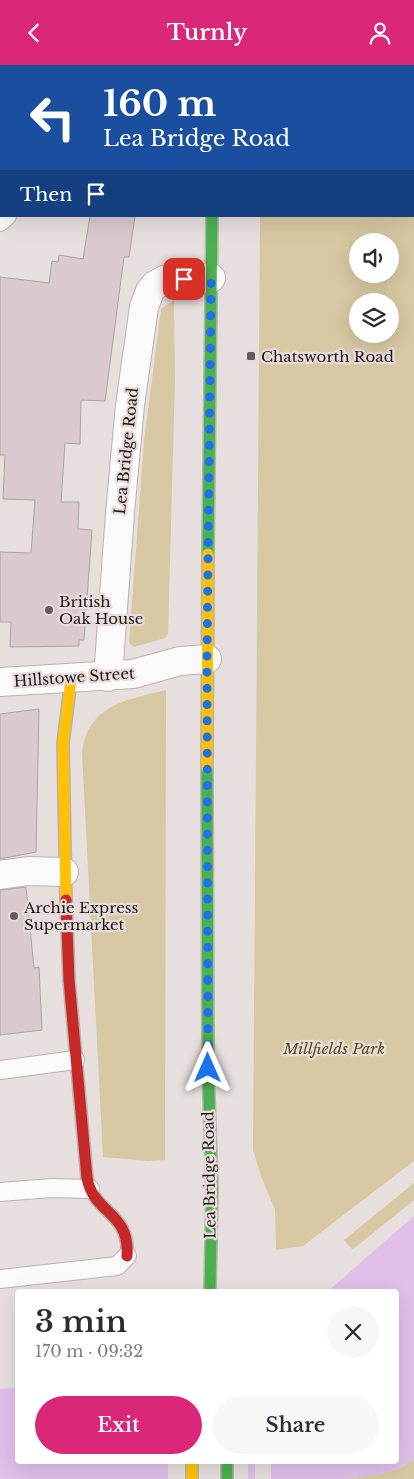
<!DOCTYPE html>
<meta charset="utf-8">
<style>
:root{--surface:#fff;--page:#f7f7f7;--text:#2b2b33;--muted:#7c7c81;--accent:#db2777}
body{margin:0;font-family:"Libre Baskerville",serif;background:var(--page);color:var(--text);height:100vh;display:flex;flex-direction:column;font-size:19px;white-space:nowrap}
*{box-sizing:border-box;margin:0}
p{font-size:16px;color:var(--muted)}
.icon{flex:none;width:28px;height:28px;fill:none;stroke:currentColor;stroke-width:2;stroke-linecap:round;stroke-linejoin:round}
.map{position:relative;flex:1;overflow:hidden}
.drawer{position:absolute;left:15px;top:1224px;width:384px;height:175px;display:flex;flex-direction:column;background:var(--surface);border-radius:5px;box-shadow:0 5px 20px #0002}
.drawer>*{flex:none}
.top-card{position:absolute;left:0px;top:0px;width:415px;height:152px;box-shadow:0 5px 20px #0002;background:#1a4fa0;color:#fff;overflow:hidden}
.fabs{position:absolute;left:349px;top:168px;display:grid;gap:10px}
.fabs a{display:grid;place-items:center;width:50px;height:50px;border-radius:50%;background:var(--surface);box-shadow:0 5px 20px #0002;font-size:25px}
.pin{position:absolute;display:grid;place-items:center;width:42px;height:42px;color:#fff;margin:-21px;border-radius:10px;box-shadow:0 2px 8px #0006}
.me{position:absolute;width:55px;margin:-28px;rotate:0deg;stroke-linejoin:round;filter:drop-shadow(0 0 4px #0008)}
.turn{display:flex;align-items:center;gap:18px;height:105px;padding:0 20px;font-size:22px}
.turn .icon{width:65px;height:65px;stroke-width:2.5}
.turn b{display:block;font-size:35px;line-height:42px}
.then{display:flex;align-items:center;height:48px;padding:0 20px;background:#0003;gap:10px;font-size:19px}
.round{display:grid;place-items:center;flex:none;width:52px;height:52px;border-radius:26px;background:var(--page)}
.summary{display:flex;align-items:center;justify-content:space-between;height:85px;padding:0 20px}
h1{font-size:30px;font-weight:600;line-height:38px}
.button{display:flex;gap:10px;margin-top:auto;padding:10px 20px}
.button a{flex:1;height:58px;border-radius:30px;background:var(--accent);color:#fff;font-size:20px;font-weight:600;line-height:58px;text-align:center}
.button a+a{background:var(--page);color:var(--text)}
header{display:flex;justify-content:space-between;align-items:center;height:65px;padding:0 20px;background:var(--accent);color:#fff;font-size:22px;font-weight:600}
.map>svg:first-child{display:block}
</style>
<header><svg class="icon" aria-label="back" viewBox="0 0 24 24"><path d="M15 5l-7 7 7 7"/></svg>Turnly<svg class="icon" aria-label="person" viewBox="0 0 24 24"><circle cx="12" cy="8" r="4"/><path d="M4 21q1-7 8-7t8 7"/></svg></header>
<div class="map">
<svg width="414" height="1414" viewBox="0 0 414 1414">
<rect width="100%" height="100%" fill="#e6dfde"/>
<!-- green -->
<path fill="#d7c8a3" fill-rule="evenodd" d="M 264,0 L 414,0 L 414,1096 L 303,1181 L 276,1185 L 275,1145 L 261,1111 L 253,1085 L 260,151 L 414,151 L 414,1 ZM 358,176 L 390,176 L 390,209 L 358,209 ZM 390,236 L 390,269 L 358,269 L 358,236 Z
M 174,235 L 175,314 L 168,569 L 165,573 L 134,582 L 129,578 L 144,376 L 161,244 Z
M 166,625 L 165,1095 L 148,1096 L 103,1092 L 82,688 C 88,639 127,635 166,625 Z
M 414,1118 L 414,1135 L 357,1181 L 352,1184 L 344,1175 Z
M 414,1393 L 414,1414 L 346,1414 C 366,1410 400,1410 414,1393 Z"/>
<!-- water -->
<path fill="#e0bfe9" d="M 414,1151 L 414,1393 C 400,1410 366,1410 346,1414 L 0,1414 L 0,1324 L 17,1323 L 18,1396 L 396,1396 L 396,1226 L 328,1226 Z"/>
<!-- pier -->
<path fill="#e6dfde" d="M 168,1396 L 248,1396 L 248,1414 L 168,1414 Z
M 255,1396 L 271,1396 L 271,1414 L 255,1414 Z"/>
<!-- building -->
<path fill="#dac9cf" stroke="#aaa4a5" d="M 90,151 L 135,151 L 129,192 L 124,192 L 105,336 L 81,335 L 80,379 L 65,378 L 61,437 L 79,437 L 78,464 L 92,465 L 84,575 L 79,575 L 79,581 L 10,582 L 11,557 L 0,557 L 0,487 L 31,488 L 35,435 L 3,434 L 5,390 L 0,390 L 0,212 L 49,218 L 52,196 L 58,197 L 59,190 L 83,194 Z
M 39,644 L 36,787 L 0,794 L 0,649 Z
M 26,822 L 34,903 L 39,902 L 42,965 L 0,970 L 0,825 Z"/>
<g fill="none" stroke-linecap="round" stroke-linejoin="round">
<defs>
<path id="lane" d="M 0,157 L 7,151
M 0,1005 L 75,995
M 0,1127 L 52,1123 L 90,1124
M 0,1214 L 117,1201 L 127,1191"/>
<path id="street" d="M 108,612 L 120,448 L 130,340 L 144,242 L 150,226 L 155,220 L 164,215 L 211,213
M 0,617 L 133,609 L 180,596 L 207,594
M 0,810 L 28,806 L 64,807"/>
<path id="fast" d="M 208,489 L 212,151
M 207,703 L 208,1003 L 212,1124 L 210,1226
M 227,1396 L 227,1414"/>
<path id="slow" d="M 213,0 L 213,1
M 150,1 L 168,0
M 0,8 L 1,8
M 207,703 L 208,489
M 66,835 L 63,678 L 71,615
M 192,1396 L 192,1414"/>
<path id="jam" d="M 66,835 L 69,915 L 87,1113 C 94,1150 130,1146 127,1191"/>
</defs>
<!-- lane casing -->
<use href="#lane" stroke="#b8b2b1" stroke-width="20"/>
<!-- street casing -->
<use href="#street" stroke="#b8b2b1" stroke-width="30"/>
<!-- fast casing -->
<use href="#fast" stroke="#b8b2b1" stroke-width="14"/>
<!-- slow casing -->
<use href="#slow" stroke="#b8b2b1" stroke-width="14"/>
<!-- jam casing -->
<use href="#jam" stroke="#b8b2b1" stroke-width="14"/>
<!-- lane -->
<use href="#lane" stroke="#fbfafa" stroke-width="18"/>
<!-- street -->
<use href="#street" stroke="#fbfafa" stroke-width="28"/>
<!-- fast -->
<use href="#fast" stroke="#4caf50" stroke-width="11"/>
<!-- slow -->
<use href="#slow" stroke="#ffc107" stroke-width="11"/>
<!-- jam -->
<use href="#jam" stroke="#c62828" stroke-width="11"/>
</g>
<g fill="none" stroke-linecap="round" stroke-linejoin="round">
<!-- route -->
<path stroke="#1a73e8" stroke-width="9" stroke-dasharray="0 16.2" d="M 184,214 L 211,213 L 207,594 L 208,1003"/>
</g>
<!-- markers -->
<g fill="#635d5d" stroke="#e9dddb" stroke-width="2">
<rect x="246" y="286" width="10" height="10" rx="2.5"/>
<circle cx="49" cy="545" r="5"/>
<circle cx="14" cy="851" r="5"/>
</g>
<g text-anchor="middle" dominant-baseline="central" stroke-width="4.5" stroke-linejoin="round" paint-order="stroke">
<!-- poi labels -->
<g font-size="15" fill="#1c1717" stroke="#e9dddb" text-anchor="start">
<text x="261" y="291">Chatsworth Road</text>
<text x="59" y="536">British<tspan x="59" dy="17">Oak House</tspan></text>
<text x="24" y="842">Archie Express<tspan x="24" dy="17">Supermarket</tspan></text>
</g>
<!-- street labels -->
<g font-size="15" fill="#1c1717" stroke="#e9dddb">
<text transform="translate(126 386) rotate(-84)">Lea Bridge Road</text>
<text transform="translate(74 612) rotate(-4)">Hillstowe Street</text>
<text transform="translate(209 1110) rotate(-91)">Lea Bridge Road</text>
</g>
<!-- park labels -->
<g font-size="15" font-style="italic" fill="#5c4c13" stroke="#e9dddb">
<text x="334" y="983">Millfields Park</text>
</g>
</g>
</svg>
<div class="fabs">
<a><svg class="icon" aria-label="sound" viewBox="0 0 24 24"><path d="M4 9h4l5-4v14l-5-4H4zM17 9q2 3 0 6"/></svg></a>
<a><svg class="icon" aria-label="layers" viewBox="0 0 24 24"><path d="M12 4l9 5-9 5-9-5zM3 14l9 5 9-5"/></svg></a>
</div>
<div class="pin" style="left:184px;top:214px;background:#d93025"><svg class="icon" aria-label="arrive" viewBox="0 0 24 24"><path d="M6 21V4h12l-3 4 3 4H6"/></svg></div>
<svg class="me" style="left:208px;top:1003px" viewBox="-20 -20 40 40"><path d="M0-17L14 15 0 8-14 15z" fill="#1a73e8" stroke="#fff" stroke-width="4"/></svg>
<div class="top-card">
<div class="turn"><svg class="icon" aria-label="left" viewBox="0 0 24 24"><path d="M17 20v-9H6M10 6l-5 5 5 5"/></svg><div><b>160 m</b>Lea Bridge Road</div></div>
<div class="then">Then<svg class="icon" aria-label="arrive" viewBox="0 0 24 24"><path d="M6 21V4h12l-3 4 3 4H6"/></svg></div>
</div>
<section class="drawer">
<div class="summary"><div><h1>3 min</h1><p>170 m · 09:32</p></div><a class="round"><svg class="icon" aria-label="close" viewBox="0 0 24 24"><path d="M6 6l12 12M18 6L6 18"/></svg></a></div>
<div class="button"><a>Exit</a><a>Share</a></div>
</section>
</div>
